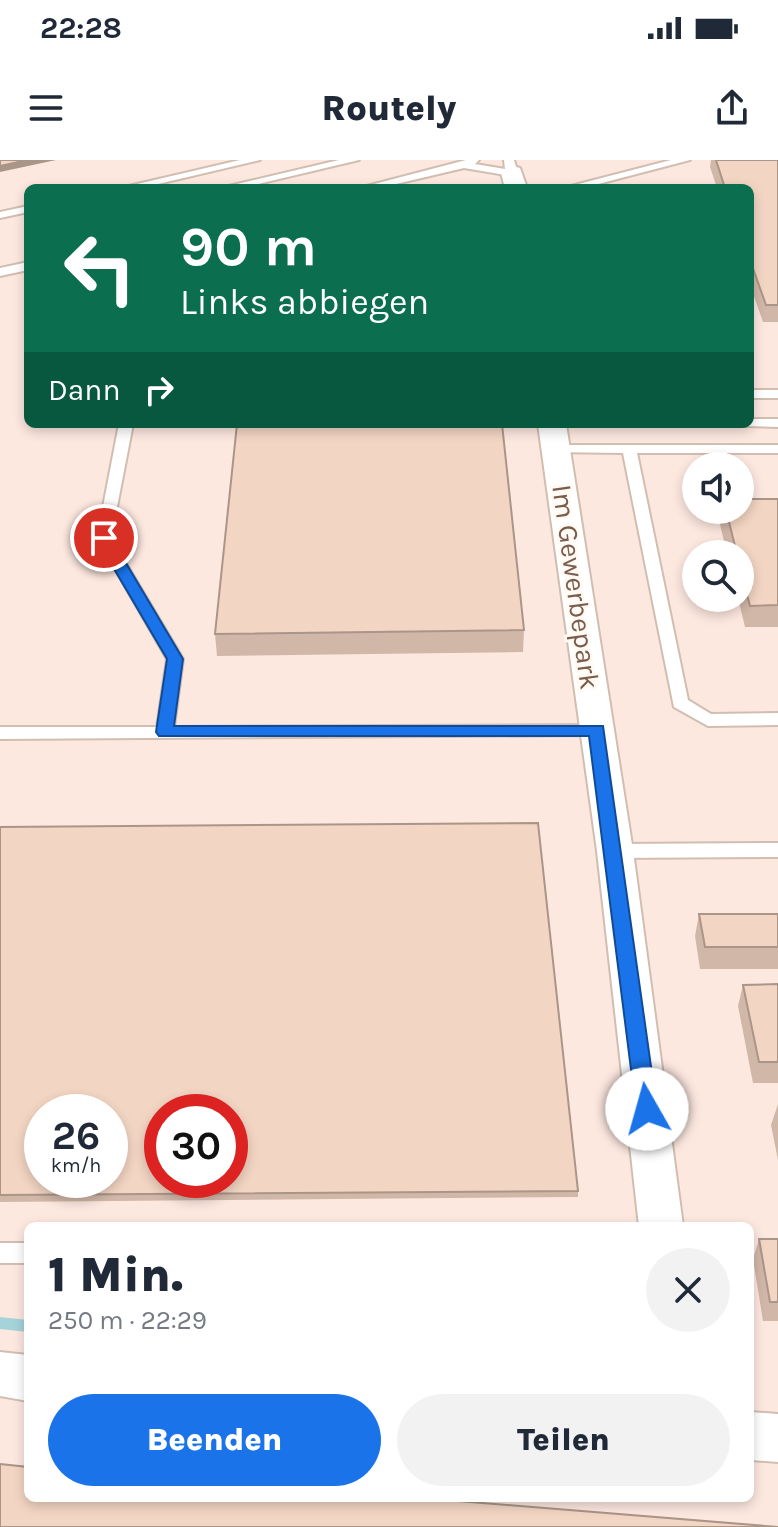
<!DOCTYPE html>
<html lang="de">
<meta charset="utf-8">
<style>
:root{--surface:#fff;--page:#f2f2f3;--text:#1f2937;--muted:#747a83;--accent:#1a73e8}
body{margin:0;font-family:Karla,sans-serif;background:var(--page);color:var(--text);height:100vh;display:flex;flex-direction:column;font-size:30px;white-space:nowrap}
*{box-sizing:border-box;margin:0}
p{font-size:26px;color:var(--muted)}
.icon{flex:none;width:44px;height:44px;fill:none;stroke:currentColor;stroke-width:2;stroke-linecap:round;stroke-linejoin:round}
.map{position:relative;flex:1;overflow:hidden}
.side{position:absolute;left:24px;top:1062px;width:730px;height:280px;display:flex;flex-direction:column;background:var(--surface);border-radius:12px;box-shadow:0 4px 12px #0003}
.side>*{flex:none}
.top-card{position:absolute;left:24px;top:24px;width:730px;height:244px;border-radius:12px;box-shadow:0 4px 12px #0003;background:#0b6e4f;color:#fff;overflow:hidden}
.fabs{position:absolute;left:682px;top:292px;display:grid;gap:16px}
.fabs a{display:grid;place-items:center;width:72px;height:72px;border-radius:50%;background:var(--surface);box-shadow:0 4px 12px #0003;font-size:40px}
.speed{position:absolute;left:24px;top:934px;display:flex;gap:16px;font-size:40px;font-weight:700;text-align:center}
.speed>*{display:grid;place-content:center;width:104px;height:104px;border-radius:50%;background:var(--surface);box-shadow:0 4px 12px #0003;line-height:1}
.speed small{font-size:20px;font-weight:400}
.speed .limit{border:12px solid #d22;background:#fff;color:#111}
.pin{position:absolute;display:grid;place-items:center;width:68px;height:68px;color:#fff;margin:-34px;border:4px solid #fff;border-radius:50%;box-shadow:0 2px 8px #0007}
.me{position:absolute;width:88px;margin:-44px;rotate:353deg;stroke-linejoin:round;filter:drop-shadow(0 0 6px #0008)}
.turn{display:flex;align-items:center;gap:28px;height:168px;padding:0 24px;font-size:36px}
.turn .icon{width:104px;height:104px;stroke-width:2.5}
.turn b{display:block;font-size:56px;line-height:68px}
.then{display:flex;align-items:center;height:76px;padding:0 24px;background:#0003;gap:16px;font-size:30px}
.round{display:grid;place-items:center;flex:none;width:84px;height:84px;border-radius:42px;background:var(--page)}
.overview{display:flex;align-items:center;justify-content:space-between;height:136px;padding:0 24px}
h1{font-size:48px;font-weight:800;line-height:60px}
.cta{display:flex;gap:16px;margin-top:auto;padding:16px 24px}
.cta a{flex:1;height:92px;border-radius:48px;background:var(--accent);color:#fff;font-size:32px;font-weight:800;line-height:92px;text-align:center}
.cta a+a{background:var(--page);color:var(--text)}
.status{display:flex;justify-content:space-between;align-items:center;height:56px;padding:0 40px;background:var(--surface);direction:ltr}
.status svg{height:22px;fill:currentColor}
header{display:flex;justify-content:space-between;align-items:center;height:104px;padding:0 24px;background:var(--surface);font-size:36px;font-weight:800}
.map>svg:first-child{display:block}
</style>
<div class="status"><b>22:28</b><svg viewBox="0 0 49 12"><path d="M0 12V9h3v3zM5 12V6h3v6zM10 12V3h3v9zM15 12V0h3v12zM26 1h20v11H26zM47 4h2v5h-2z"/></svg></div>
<header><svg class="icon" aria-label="menu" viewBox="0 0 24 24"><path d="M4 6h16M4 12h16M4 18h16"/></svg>Routely<svg class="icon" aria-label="share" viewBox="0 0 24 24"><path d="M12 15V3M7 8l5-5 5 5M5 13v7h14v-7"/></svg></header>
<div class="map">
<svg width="778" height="1367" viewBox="0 0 778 1367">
<rect width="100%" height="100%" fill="#fdf6ec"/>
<!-- commercial -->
<path fill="#fde8e0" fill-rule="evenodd" d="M 0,0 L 778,0 L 778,1367 L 0,1367 ZM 28,28 L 750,28 L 750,264 L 28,264 ZM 696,306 L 740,306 L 740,350 L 696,350 ZM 696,394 L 740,394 L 740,438 L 696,438 ZM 42,952 L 110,952 L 110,1020 L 42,1020 ZM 162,952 L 230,952 L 230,1020 L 162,1020 ZM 28,1066 L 750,1066 L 750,1338 L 28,1338 Z"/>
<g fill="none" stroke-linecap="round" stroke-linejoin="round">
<!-- stream -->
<path fill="#a5d3da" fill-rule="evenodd" d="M 0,1157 L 28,1160 L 28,1172 L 0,1169 Z"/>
<defs>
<path id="lane" d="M 240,0 L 260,0 L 141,28 L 120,28 Z
M 339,0 L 359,0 L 241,28 L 220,28 Z
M 466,0 L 479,0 L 475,4 L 505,9 L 504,0 L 514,0 L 518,13 L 512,16 L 464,8 L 379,28 L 359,28 Z
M 671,0 L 690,0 L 583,28 L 563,28 Z
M 28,46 L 28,52 L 0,58 L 0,52 Z
M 28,102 L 28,110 L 0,116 L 0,108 Z
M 750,230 L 778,230 L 778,238 L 750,238 Z
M 750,259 L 778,259 L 778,267 L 745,266 L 744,264 L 750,264 Z
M 119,264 L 133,264 L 111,378 L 183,499 L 174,567 L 597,565 L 605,571 L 603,575 L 0,579 L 0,567 L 157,567 L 167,499 L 97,378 Z
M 555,285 L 778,285 L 778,293 L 637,293 L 688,540 L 711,554 L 778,553 L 778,565 L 708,566 L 674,547 L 623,293 L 550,292 L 550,286 Z
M 778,683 L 778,697 L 615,698 L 606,691 L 615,684 Z
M 0,1083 L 28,1083 L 28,1103 L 0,1103 Z"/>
<path id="street" d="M 512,6 L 520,8 L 527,28 L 505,28 L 501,13 Z
M 538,264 L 566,264 L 633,691 L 683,1066 L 639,1066 L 597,691 Z
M 0,1192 L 28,1195 L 28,1241 L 0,1236 Z
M 750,1252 L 778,1254 L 778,1302 L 750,1300 Z"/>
</defs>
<!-- lane casing -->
<use href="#lane" stroke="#d1beb0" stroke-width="4"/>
<!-- street casing -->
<use href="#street" stroke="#d1beb0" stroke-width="4"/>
<!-- lane -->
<use href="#lane" fill="#fff" fill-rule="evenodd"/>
<!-- street -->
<use href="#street" fill="#fff" fill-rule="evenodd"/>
</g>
<!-- wall -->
<path fill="#d1b7a8" d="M 711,0 L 778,0 L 778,162 L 763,162 L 750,125 L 750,28 L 717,28 L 710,7 Z
M 778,339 L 778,467 L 745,467 L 738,438 L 740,438 L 740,394 L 727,394 L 719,360 L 721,350 L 740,350 Z
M 524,470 L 523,492 L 217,496 L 215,474 Z
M 0,667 L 578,1031 L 578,1037 L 0,1042 Z
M 699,754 L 778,754 L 778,809 L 700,809 L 695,776 Z
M 778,824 L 778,923 L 753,923 L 738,846 L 743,825 Z
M 778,944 L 778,1000 L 771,965 Z
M 759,1079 L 778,1079 L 778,1161 L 763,1161 L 753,1099 Z"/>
<!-- shaded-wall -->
<path fill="#aa9588" d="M 27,0 L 56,0 L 0,12 L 0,6 Z"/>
<!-- building -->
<path fill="#f3d5c3" stroke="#aa9588" stroke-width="2" fill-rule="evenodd" d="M 0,0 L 27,0 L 0,6 Z
M 716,0 L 778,0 L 778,145 L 766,145 L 750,100 L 750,28 L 725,28 Z
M 237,264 L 502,264 L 524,470 L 215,474 Z
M 740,339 L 778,339 L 778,445 L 750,446 L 740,407 L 740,394 L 737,394 L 726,350 L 740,350 Z
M 538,663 L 578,1031 L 0,1035 L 0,667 ZM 42,952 L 110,952 L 110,1020 L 42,1020 ZM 162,952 L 230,952 L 230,1020 L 162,1020 Z
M 699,754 L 778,754 L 778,787 L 705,787 Z
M 778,824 L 778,902 L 759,902 L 743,825 Z
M 759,1079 L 778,1079 L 778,1142 L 770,1142 Z
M 0,1304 L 28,1307 L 28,1338 L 421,1338 L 778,1367 L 0,1367 Z"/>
<!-- route -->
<path fill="#1a73e8" stroke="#114b97" stroke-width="2" d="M 104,373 L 111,378 L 183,499 L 174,566 L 603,566 L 657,949 L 654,955 L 647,958 L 639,955 L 636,949 L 589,576 L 159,576 L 156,572 L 167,499 L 96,378 Z"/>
<g text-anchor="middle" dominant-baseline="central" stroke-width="6" stroke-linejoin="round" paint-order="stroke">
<!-- street labels -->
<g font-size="28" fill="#7a5c4d" stroke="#fffaf3">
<text transform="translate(576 427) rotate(82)">Im Gewerbepark</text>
</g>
</g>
</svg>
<div class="fabs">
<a><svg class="icon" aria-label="sound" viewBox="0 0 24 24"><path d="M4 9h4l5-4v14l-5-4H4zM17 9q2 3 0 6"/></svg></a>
<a><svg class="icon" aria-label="search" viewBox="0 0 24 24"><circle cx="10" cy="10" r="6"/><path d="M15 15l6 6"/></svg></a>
</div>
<div class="speed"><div>26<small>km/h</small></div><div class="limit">30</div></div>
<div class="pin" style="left:104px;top:378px;background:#d93025"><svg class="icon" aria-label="arrive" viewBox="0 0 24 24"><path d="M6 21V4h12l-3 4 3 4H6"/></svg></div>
<svg class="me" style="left:647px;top:949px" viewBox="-20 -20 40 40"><circle r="19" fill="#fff"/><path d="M0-13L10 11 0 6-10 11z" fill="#1a73e8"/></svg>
<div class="top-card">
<div class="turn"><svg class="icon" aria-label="left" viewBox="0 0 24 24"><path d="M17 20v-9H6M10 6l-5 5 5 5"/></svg><div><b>90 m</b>Links abbiegen</div></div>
<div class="then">Dann<svg class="icon" aria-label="right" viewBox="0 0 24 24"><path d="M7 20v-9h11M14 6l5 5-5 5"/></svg></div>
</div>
<section class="side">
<div class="overview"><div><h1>1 Min.</h1><p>250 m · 22:29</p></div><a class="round"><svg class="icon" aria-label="close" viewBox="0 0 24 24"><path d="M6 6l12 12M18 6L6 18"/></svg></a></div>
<div class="cta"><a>Beenden</a><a>Teilen</a></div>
</section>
</div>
